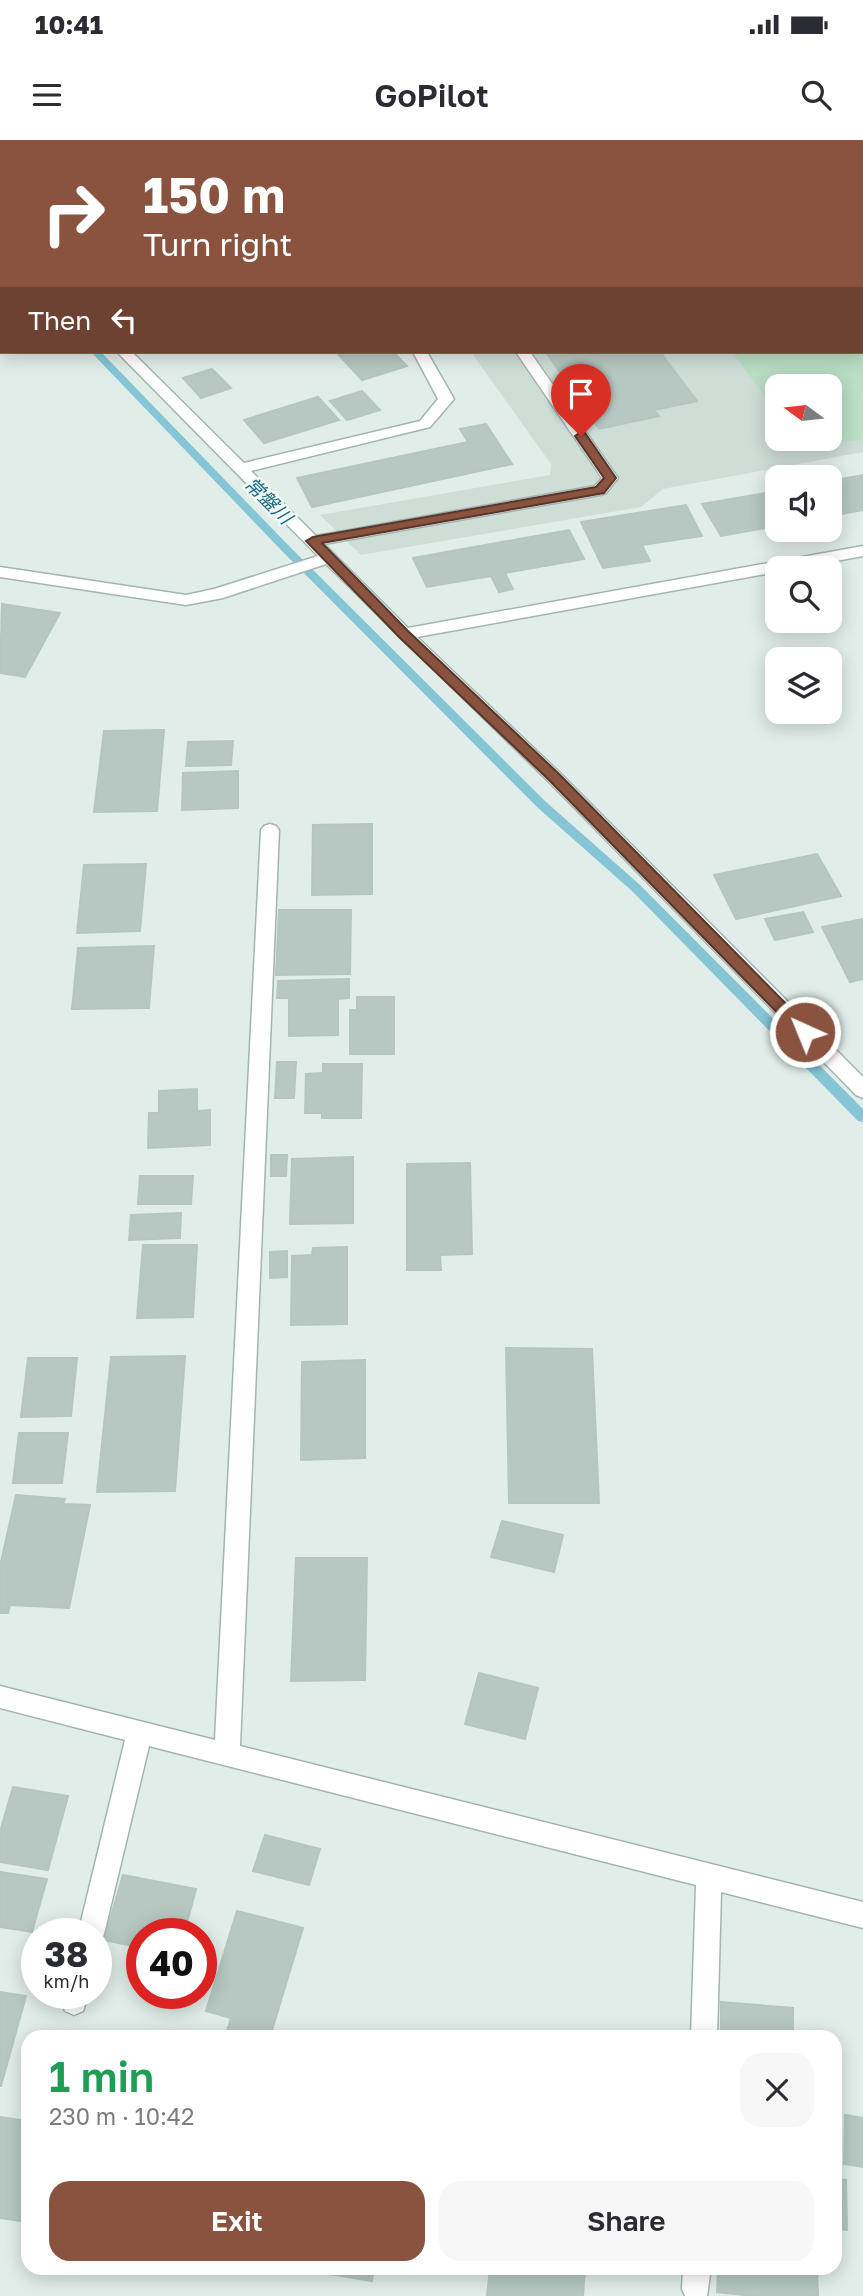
<!DOCTYPE html>
<meta charset="utf-8">
<style>
:root{--surface:#fff;--page:#f7f7f7;--text:#2b2b33;--muted:#7c7c81;--accent:#895340}
body{margin:0;font-family:"Golos Text","Noto Sans JP",sans-serif;background:var(--page);color:var(--text);height:100vh;display:flex;flex-direction:column;font-size:26px;white-space:nowrap}
*{box-sizing:border-box;margin:0}
p{font-size:23px;color:var(--muted)}
.icon{flex:none;width:38px;height:38px;fill:none;stroke:currentColor;stroke-width:2;stroke-linecap:round;stroke-linejoin:round}
.map{position:relative;flex:1;overflow:hidden}
.side{position:absolute;left:21px;top:1890px;width:821px;height:245px;display:flex;flex-direction:column;background:var(--surface);border-radius:21px;box-shadow:0 4px 18px #0003}
.side>*{flex:none}
.guide{position:absolute;left:0px;top:0px;width:864px;height:214px;box-shadow:0 4px 18px #0003;background:#895340;color:#fff;overflow:hidden}
.needle{width:46px;rotate:285deg}
.fabs{position:absolute;left:765px;top:234px;display:grid;gap:14px}
.fabs a{display:grid;place-items:center;width:77px;height:77px;border-radius:14px;background:var(--surface);box-shadow:0 4px 18px #0003;font-size:35px}
.speed{position:absolute;left:21px;top:1778px;display:flex;gap:14px;font-size:35px;font-weight:700;text-align:center}
.speed>*{display:grid;place-content:center;width:91px;height:91px;border-radius:50%;background:var(--surface);box-shadow:0 4px 18px #0003;line-height:1}
.speed small{font-size:18px;font-weight:400}
.speed .limit{border:10px solid #d22;background:#fff;color:#111}
.pin{position:absolute;display:grid;place-items:center;width:60px;height:60px;color:#fff;margin:-72px -30px;border-radius:50% 50% 50% 0;rotate:-45deg;box-shadow:0 0 7px #0007}
.pin .icon{rotate:45deg}
.me{position:absolute;width:77px;margin:-38px;rotate:316deg;stroke-linejoin:round;filter:drop-shadow(0 0 5px #0008)}
.turn{display:flex;align-items:center;gap:24px;height:147px;padding:0 28px;font-size:32px}
.turn .icon{width:91px;height:91px;stroke-width:2.5}
.turn b{display:block;font-size:49px;line-height:60px}
.then{display:flex;align-items:center;height:66px;padding:0 28px;background:#0003;gap:14px;font-size:26px}
.round{display:grid;place-items:center;flex:none;width:74px;height:74px;border-radius:21px;background:var(--page)}
.summary{display:flex;align-items:center;justify-content:space-between;height:119px;padding:0 28px}
h1{font-size:42px;font-weight:600;line-height:52px;color:#1e9e55}
.cta{display:flex;gap:14px;margin-top:auto;padding:14px 28px}
.cta a{flex:1;height:80px;border-radius:21px;background:var(--accent);color:#fff;font-size:28px;font-weight:600;line-height:80px;text-align:center}
.cta a+a{background:var(--page);color:var(--text)}
.status{display:flex;justify-content:space-between;align-items:center;height:49px;padding:0 35px;background:var(--surface);direction:ltr}
.status svg{height:19px;fill:currentColor}
header{display:flex;justify-content:space-between;align-items:center;height:91px;padding:0 28px;background:var(--surface);font-size:32px;font-weight:600}
.map>svg:first-child{display:block}
</style>
<div class="status"><b>10:41</b><svg viewBox="0 0 49 12"><path d="M0 12V9h3v3zM5 12V6h3v6zM10 12V3h3v9zM15 12V0h3v12zM26 1h20v11H26zM47 4h2v5h-2z"/></svg></div>
<header><svg class="icon" aria-label="menu" viewBox="0 0 24 24"><path d="M4 6h16M4 12h16M4 18h16"/></svg>GoPilot<svg class="icon" aria-label="search" viewBox="0 0 24 24"><circle cx="10" cy="10" r="6"/><path d="M15 15l6 6"/></svg></header>
<div class="map">
<svg width="863" height="2156" viewBox="0 0 863 2156">
<rect width="100%" height="100%" fill="#e1ede8"/>
<!-- built -->
<path fill="#cfddd7" fill-rule="evenodd" d="M 863,15 L 863,312 L 663,349 L 641,367 L 361,415 L 320,375 L 550,335 L 551,324 L 471,212 L 863,212 ZM 777,247 L 830,247 L 830,299 L 777,299 Z"/>
<!-- green -->
<path fill="#b9dfc5" d="M 863,27 L 863,300 L 802,306 L 797,299 L 830,299 L 830,247 L 777,247 L 777,272 L 732,212 L 863,212 Z"/>
<g fill="none" stroke-linecap="round" stroke-linejoin="round">
<!-- stream -->
<path fill="#85c5d5" fill-rule="evenodd" d="M 0,113 L 2,114 L 2,121 L 0,120 Z
M 91,212 L 101,212 L 290,407 L 545,661 L 640,745 L 863,969 L 863,982 L 858,981 L 632,751 L 537,667 L 282,411 Z"/>
</g>
<!-- building -->
<path fill="#b6c8c1" stroke="#b3c7c0" stroke-width="2" d="M 120,0 L 195,0 L 189,2 Z
M 344,212 L 393,212 L 407,226 L 362,240 L 338,214 Z
M 546,212 L 660,212 L 697,261 L 654,270 L 659,276 L 599,289 Z
M 212,229 L 231,248 L 201,258 L 183,238 Z
M 362,251 L 380,270 L 347,280 L 330,261 Z
M 318,257 L 339,280 L 264,303 L 244,280 Z
M 486,284 L 512,324 L 312,367 L 297,338 L 468,302 L 460,289 Z
M 863,335 L 863,370 L 831,376 L 834,380 L 830,381 L 830,341 Z
M 777,351 L 777,386 L 721,396 L 702,364 Z
M 686,365 L 702,396 L 642,405 L 650,421 L 603,428 L 581,382 Z
M 569,390 L 584,419 L 505,433 L 513,449 L 499,452 L 491,436 L 427,447 L 413,418 Z
M 2,464 L 60,473 L 25,537 L 0,533 Z
M 164,590 L 157,671 L 94,672 L 104,591 Z
M 233,601 L 231,625 L 186,626 L 188,602 Z
M 238,631 L 238,668 L 182,670 L 183,633 Z
M 372,684 L 372,754 L 312,755 L 313,685 Z
M 817,714 L 841,756 L 736,779 L 714,735 Z
M 146,724 L 140,791 L 77,793 L 84,725 Z
M 279,770 L 351,770 L 350,834 L 276,835 Z
M 803,772 L 813,792 L 775,800 L 765,779 Z
M 863,779 L 863,839 L 850,842 L 822,787 Z
M 154,806 L 149,868 L 72,869 L 78,808 Z
M 349,839 L 349,858 L 338,859 L 338,895 L 289,896 L 289,858 L 277,858 L 278,841 Z
M 357,857 L 394,857 L 394,914 L 350,914 L 350,870 L 357,870 Z
M 277,922 L 296,922 L 294,958 L 275,958 Z
M 323,924 L 362,924 L 361,978 L 322,978 L 322,973 L 305,973 L 306,934 L 323,933 Z
M 197,949 L 197,971 L 210,970 L 210,1005 L 148,1008 L 149,973 L 159,973 L 159,951 Z
M 271,1015 L 287,1015 L 286,1036 L 271,1036 Z
M 353,1017 L 353,1083 L 290,1084 L 292,1019 Z
M 470,1023 L 472,1114 L 440,1115 L 441,1130 L 407,1130 L 407,1024 Z
M 140,1036 L 193,1036 L 191,1064 L 138,1064 Z
M 181,1073 L 180,1098 L 129,1100 L 131,1075 Z
M 143,1105 L 197,1105 L 193,1177 L 137,1178 Z
M 347,1107 L 347,1184 L 291,1185 L 292,1116 L 312,1115 L 313,1108 Z
M 287,1111 L 287,1137 L 270,1138 L 270,1112 Z
M 506,1208 L 592,1209 L 599,1363 L 509,1363 Z
M 185,1216 L 175,1351 L 97,1352 L 111,1217 Z
M 28,1218 L 77,1218 L 71,1276 L 21,1277 Z
M 365,1220 L 365,1318 L 301,1320 L 302,1222 Z
M 19,1293 L 68,1293 L 62,1343 L 13,1343 Z
M 16,1355 L 65,1359 L 63,1364 L 90,1365 L 69,1468 L 10,1465 L 8,1473 L 0,1473 L 0,1426 Z
M 502,1381 L 563,1395 L 554,1432 L 491,1417 Z
M 296,1418 L 367,1418 L 365,1540 L 291,1541 Z
M 479,1533 L 538,1548 L 525,1599 L 465,1584 Z
M 13,1647 L 68,1656 L 48,1730 L 0,1722 L 0,1692 Z
M 265,1695 L 320,1709 L 309,1745 L 253,1731 Z
M 0,1732 L 47,1739 L 32,1792 L 0,1787 Z
M 123,1735 L 196,1749 L 184,1794 L 142,1794 L 142,1808 L 104,1800 Z
M 237,1771 L 303,1788 L 270,1897 L 225,1897 L 231,1878 L 206,1871 Z
M 0,1852 L 26,1856 L 1,1946 L 0,1946 Z
M 721,1862 L 793,1868 L 793,1897 L 721,1897 Z
M 845,1975 L 863,1978 L 863,2027 L 844,2024 Z
M 0,1977 L 28,1981 L 28,2082 L 0,2078 Z
M 835,2039 L 846,2040 L 847,2090 L 835,2089 Z
M 294,2128 L 374,2128 L 372,2141 Z
M 490,2128 L 585,2128 L 583,2156 L 487,2156 Z
M 718,2128 L 817,2128 L 818,2156 L 753,2156 L 717,2152 Z"/>
<g fill="none" stroke-linecap="round" stroke-linejoin="round">
<defs>
<path id="minor" d="M 601,0 L 616,0 L 617,2 L 603,2 Z
M 662,0 L 686,0 L 661,2 Z
M 0,80 L 2,80 L 2,90 L 0,90 Z
M 117,212 L 132,212 L 244,323 L 420,281 L 438,259 L 413,212 L 427,212 L 454,259 L 430,287 L 251,331 L 316,396 L 595,346 L 602,338 L 516,212 L 530,212 L 618,338 L 606,353 L 600,355 L 324,404 L 408,488 L 863,406 L 863,416 L 793,429 L 777,429 L 777,432 L 417,497 L 560,633 L 863,937 L 863,958 L 856,955 L 548,641 L 326,424 L 223,458 L 186,465 L 0,437 L 0,427 L 186,455 L 214,449 L 318,416 Z
M 270,684 L 276,686 L 279,690 L 240,1606 L 863,1762 L 863,1788 L 721,1752 L 717,1897 L 691,1897 L 696,1745 L 149,1606 L 104,1794 L 100,1803 L 96,1805 L 96,1794 L 78,1794 L 125,1600 L 0,1568 L 0,1546 L 215,1600 L 261,690 L 264,686 Z
M 63,1853 L 89,1853 L 83,1871 L 74,1875 L 65,1871 L 61,1862 Z
M 683,2128 L 711,2128 L 707,2156 L 685,2156 L 682,2149 Z"/>
</defs>
<!-- minor casing -->
<use href="#minor" stroke="#a3b5b0" stroke-width="3"/>
<!-- minor -->
<use href="#minor" fill="#fff" fill-rule="evenodd"/>
</g>
<!-- route -->
<path fill="#895340" stroke="#59362a" stroke-width="2" d="M 581,292 L 585,293 L 616,338 L 604,353 L 322,403 L 408,491 L 559,634 L 810,888 L 812,892 L 810,896 L 800,896 L 549,640 L 399,497 L 306,401 L 313,397 L 596,347 L 604,338 L 575,296 Z"/>
<g text-anchor="middle" dominant-baseline="central" stroke-width="5" stroke-linejoin="round" paint-order="stroke">
<!-- water labels -->
<g font-size="19" font-style="italic" fill="#16687f" stroke="#f2f9f6">
<text transform="translate(269 360) rotate(45)">常盤川</text>
</g>
</g>
</svg>
<div class="fabs">
<a><svg class="needle" viewBox="-14 -14 28 28"><path d="M0-13l5 13h-10z" fill="#e53935"/><path d="M0 13l5-13h-10z" fill="#7c7c81"/></svg></a>
<a><svg class="icon" aria-label="sound" viewBox="0 0 24 24"><path d="M4 9h4l5-4v14l-5-4H4zM17 9q2 3 0 6"/></svg></a>
<a><svg class="icon" aria-label="search" viewBox="0 0 24 24"><circle cx="10" cy="10" r="6"/><path d="M15 15l6 6"/></svg></a>
<a><svg class="icon" aria-label="layers" viewBox="0 0 24 24"><path d="M12 4l9 5-9 5-9-5zM3 14l9 5 9-5"/></svg></a>
</div>
<div class="speed"><div>38<small>km/h</small></div><div class="limit">40</div></div>
<div class="pin" style="left:581px;top:296px;background:#d93025"><svg class="icon" aria-label="arrive" viewBox="0 0 24 24"><path d="M6 21V4h12l-3 4 3 4H6"/></svg></div>
<svg class="me" style="left:805px;top:892px" viewBox="-20 -20 40 40"><circle r="17" fill="#895340" stroke="#fff" stroke-width="3"/><path d="M0-11L8 9 0 5-8 9z" fill="#fff"/></svg>
<div class="guide">
<div class="turn"><svg class="icon" aria-label="right" viewBox="0 0 24 24"><path d="M7 20v-9h11M14 6l5 5-5 5"/></svg><div><b>150 m</b>Turn right</div></div>
<div class="then">Then<svg class="icon" aria-label="left" viewBox="0 0 24 24"><path d="M17 20v-9H6M10 6l-5 5 5 5"/></svg></div>
</div>
<section class="side">
<div class="summary"><div><h1>1 min</h1><p>230 m · 10:42</p></div><a class="round"><svg class="icon" aria-label="close" viewBox="0 0 24 24"><path d="M6 6l12 12M18 6L6 18"/></svg></a></div>
<div class="cta"><a>Exit</a><a>Share</a></div>
</section>
</div>
